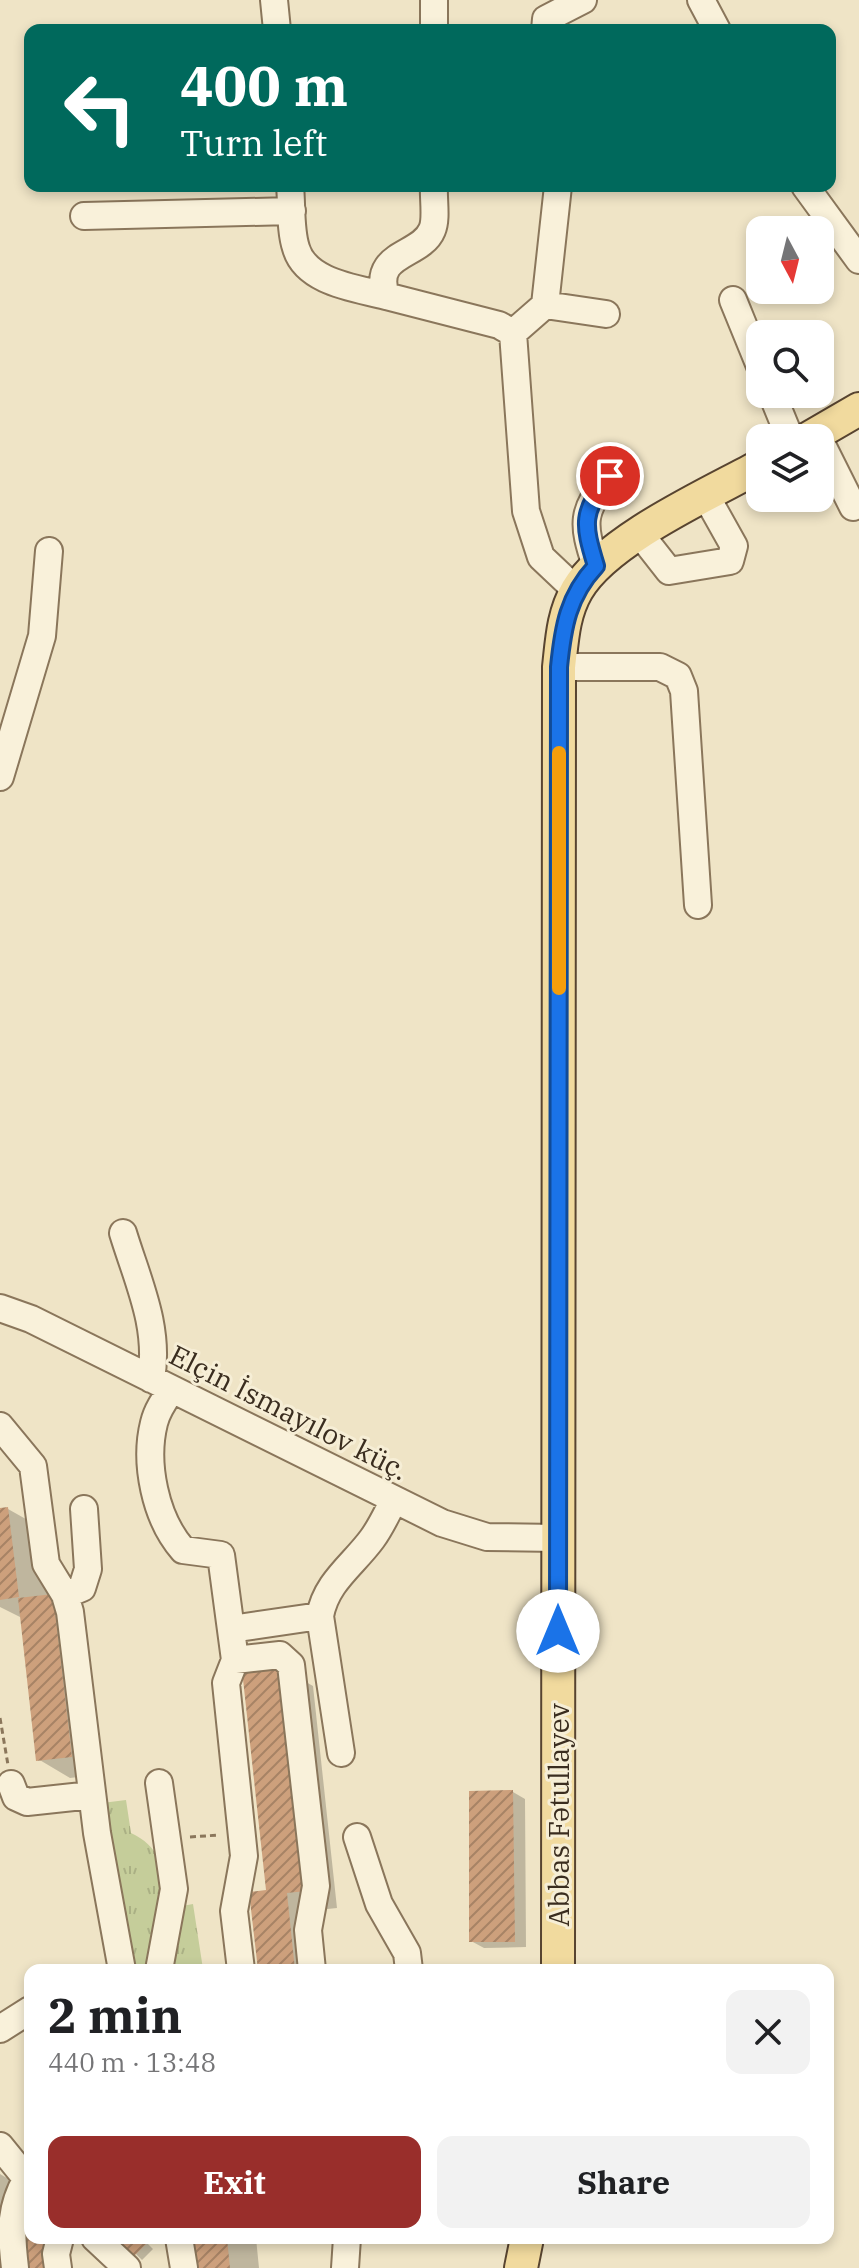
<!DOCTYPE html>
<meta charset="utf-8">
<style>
:root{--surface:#fff;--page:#f2f2f2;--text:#202124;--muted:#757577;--accent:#992e2b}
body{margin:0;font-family:"IBM Plex Serif",serif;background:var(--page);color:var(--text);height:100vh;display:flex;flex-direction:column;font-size:30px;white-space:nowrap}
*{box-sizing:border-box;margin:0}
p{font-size:26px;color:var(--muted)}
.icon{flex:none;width:44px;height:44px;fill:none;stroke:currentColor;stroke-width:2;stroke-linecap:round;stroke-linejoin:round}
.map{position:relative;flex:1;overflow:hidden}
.panel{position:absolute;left:24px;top:1964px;width:810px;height:280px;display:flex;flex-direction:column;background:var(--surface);border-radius:16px;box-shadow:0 4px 12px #0003}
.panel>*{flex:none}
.banner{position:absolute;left:24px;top:24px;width:812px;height:168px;border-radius:16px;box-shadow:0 4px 12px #0003;background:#00695c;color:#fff;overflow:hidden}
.needle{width:52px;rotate:173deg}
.buttons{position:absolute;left:746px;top:216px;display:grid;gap:16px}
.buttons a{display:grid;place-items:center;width:88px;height:88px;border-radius:16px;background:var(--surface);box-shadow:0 4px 12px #0003;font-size:40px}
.pin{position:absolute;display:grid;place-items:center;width:68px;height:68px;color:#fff;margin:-34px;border:4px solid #fff;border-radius:50%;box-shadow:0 2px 8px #0007}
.me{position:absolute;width:88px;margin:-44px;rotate:0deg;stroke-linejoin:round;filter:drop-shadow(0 0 6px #0008)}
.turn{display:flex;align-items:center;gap:28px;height:168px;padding:0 24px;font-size:36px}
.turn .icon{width:104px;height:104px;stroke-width:2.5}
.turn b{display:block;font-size:56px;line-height:68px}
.round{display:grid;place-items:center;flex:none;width:84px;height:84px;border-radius:16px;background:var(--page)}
.headline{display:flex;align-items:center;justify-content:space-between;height:136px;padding:0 24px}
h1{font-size:48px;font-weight:700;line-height:60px}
.action{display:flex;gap:16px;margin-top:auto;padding:16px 24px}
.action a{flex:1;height:92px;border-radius:16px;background:var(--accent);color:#fff;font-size:32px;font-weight:700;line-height:92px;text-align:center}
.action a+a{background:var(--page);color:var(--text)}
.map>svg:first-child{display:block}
</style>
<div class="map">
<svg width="859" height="2268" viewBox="0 0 859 2268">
<defs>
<pattern id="grass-tufts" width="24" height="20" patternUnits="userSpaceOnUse" patternTransform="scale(2)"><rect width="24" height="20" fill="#c5cd9a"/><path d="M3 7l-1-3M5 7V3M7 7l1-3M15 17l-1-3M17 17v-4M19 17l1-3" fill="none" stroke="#aab084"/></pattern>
<pattern id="building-hatch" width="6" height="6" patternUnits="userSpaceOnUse" patternTransform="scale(2)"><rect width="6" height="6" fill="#cda07c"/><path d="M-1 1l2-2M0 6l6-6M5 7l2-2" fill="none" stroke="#a78365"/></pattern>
</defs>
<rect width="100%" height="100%" fill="#efe4c6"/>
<!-- grass -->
<path fill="url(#grass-tufts)" d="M 126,1800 L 131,1833 C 186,1858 159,1923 151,1970 L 130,1970 L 102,1803 Z
M 193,1904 L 203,1969 L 169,1970 L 182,1906 Z"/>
<!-- shadow -->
<path fill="#0003" d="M 8,1509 L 40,1527 L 48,1597 L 85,1615 L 103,1774 L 70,1778 L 38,1759 L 22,1618 L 0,1607 L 0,1510 Z
M 281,1668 L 313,1686 L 337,1908 L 318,1910 L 324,1970 L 260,1970 L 268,1892 Z
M 513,1792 L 525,1799 L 526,1947 L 484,1948 L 471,1941 Z
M 0,2174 L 17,2184 L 22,2224 L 30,2223 L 30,2238 L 45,2238 L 49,2268 L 0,2268 Z
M 120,2238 L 142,2238 L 153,2249 L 142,2260 Z
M 193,2238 L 256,2238 L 259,2268 L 197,2268 Z"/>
<!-- building -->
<path fill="url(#building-hatch)" d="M 8,1507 L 19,1597 L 0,1600 L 0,1508 Z
M 53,1594 L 72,1757 L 36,1761 L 18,1598 Z
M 282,1665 L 306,1891 L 287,1893 L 295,1970 L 258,1970 L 249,1892 L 266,1890 L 242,1670 Z
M 513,1790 L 515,1942 L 469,1942 L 469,1791 Z
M 30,2221 L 30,2238 L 43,2238 L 47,2268 L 28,2268 L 22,2222 Z
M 117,2238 L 141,2238 L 147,2243 L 133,2257 Z
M 191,2238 L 227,2238 L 230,2268 L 195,2268 Z"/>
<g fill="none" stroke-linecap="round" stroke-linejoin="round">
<defs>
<path id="minor" d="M 274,0 L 277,30
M 434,0 L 434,30
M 701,0 L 717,30
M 545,30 L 546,19 L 583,0
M 290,186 C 292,206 290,230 296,248 C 306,283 357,288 386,296
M 434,186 C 433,198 437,219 432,230 C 421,257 371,252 386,296 L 499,325 L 513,333 L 526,511 L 541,557 L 577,591
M 805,186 L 859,260
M 84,216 L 292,211
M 733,300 L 760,366
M 545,305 L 606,314
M 513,333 L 545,305 L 558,186
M 772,394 L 790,438
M 820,441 L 853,507
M 640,534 L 669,571 L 730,561 L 734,546 L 706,496
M 596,566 C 582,523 581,512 610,476
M 559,667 L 660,667 L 678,676 L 684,691 L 698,905
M 0,777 L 42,636 L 49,551
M 123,1233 C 138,1282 160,1327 151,1379
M 0,1308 L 31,1319 L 442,1523 L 487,1537 L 558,1538
M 172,1389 C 165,1399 157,1410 154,1423 C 144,1463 155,1518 183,1550 L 221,1555 L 235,1660 L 226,1683 L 244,1856 L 234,1911 L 241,1970
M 0,1426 L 33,1466 L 46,1564 L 65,1595 L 70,1612 L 97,1833 L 122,1970
M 65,1595 L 82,1588 L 88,1569 L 84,1509
M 231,1629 L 320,1616
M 235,1660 L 280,1655 L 291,1665 L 316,1886 L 308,1930 L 312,1970
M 341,1753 L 320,1616 C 326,1582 353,1565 372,1539 C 381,1527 387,1513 394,1500
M 159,1783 L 174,1889 L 159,1970
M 11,1784 L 16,1797 L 27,1802 L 92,1795
M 357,1837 L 379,1904 L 407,1953 L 409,1970
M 0,2029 L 30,2010
M 0,2146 L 30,2183
M 95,2238 L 127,2268
M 179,2238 L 184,2268
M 15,2268 C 11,2234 9,2210 26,2180
M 58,2268 L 56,2254 L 60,2238
M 345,2268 L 347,2238"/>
<path id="major" d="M 809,438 L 859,409
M 558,1970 L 559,667 C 562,640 563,614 577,590 C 606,540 709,494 760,466
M 521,2268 L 527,2238"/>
</defs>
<!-- minor casing -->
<use href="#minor" stroke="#8a765b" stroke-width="30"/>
<!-- major casing -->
<use href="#major" stroke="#584430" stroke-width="36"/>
<!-- path -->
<path stroke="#8a765b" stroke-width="3" stroke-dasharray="6 4" stroke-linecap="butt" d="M 0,1718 L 8,1765
M 190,1837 L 219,1835"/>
<!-- minor -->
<use href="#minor" stroke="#f9f1da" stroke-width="26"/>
<!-- major -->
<use href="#major" stroke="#f1da9e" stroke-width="32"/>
</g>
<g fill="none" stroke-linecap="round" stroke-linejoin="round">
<defs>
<path id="route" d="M 558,1631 L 559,667 C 563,627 568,596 596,566 C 583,523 581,513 610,476"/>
</defs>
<!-- route casing -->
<use href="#route" stroke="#114b97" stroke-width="20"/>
<!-- route -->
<use href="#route" stroke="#1a73e8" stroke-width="14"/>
<!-- slow -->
<path stroke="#f59e0b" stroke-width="14" d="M 559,988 L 559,753"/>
</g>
<g text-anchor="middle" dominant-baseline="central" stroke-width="6" stroke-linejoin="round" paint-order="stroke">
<!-- street labels -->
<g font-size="28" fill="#3a2d1f" stroke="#f6eed6">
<text transform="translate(289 1412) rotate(27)">Elçin İsmayılov küç.</text>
<text transform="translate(558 1815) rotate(-90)">Abbas Fətullayev</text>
</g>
</g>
</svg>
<div class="buttons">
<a><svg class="needle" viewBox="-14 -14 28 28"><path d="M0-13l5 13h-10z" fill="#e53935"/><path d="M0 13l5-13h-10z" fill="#757577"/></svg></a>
<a><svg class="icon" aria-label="search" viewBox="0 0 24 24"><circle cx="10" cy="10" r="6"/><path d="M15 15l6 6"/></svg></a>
<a><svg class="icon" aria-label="layers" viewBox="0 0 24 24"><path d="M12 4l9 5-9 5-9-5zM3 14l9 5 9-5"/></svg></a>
</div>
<div class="pin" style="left:610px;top:476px;background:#d93025"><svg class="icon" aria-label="arrive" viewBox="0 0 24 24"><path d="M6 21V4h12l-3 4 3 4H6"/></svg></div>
<svg class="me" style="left:558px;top:1631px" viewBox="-20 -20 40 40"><circle r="19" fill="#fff"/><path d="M0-13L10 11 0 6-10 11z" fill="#1a73e8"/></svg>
<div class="banner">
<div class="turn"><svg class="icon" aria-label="left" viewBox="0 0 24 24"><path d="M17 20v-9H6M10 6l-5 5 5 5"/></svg><div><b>400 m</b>Turn left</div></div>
</div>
<section class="panel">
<div class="headline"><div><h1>2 min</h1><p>440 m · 13:48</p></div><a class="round"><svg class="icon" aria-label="close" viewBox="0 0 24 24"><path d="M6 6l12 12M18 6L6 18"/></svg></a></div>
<div class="action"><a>Exit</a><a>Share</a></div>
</section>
</div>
